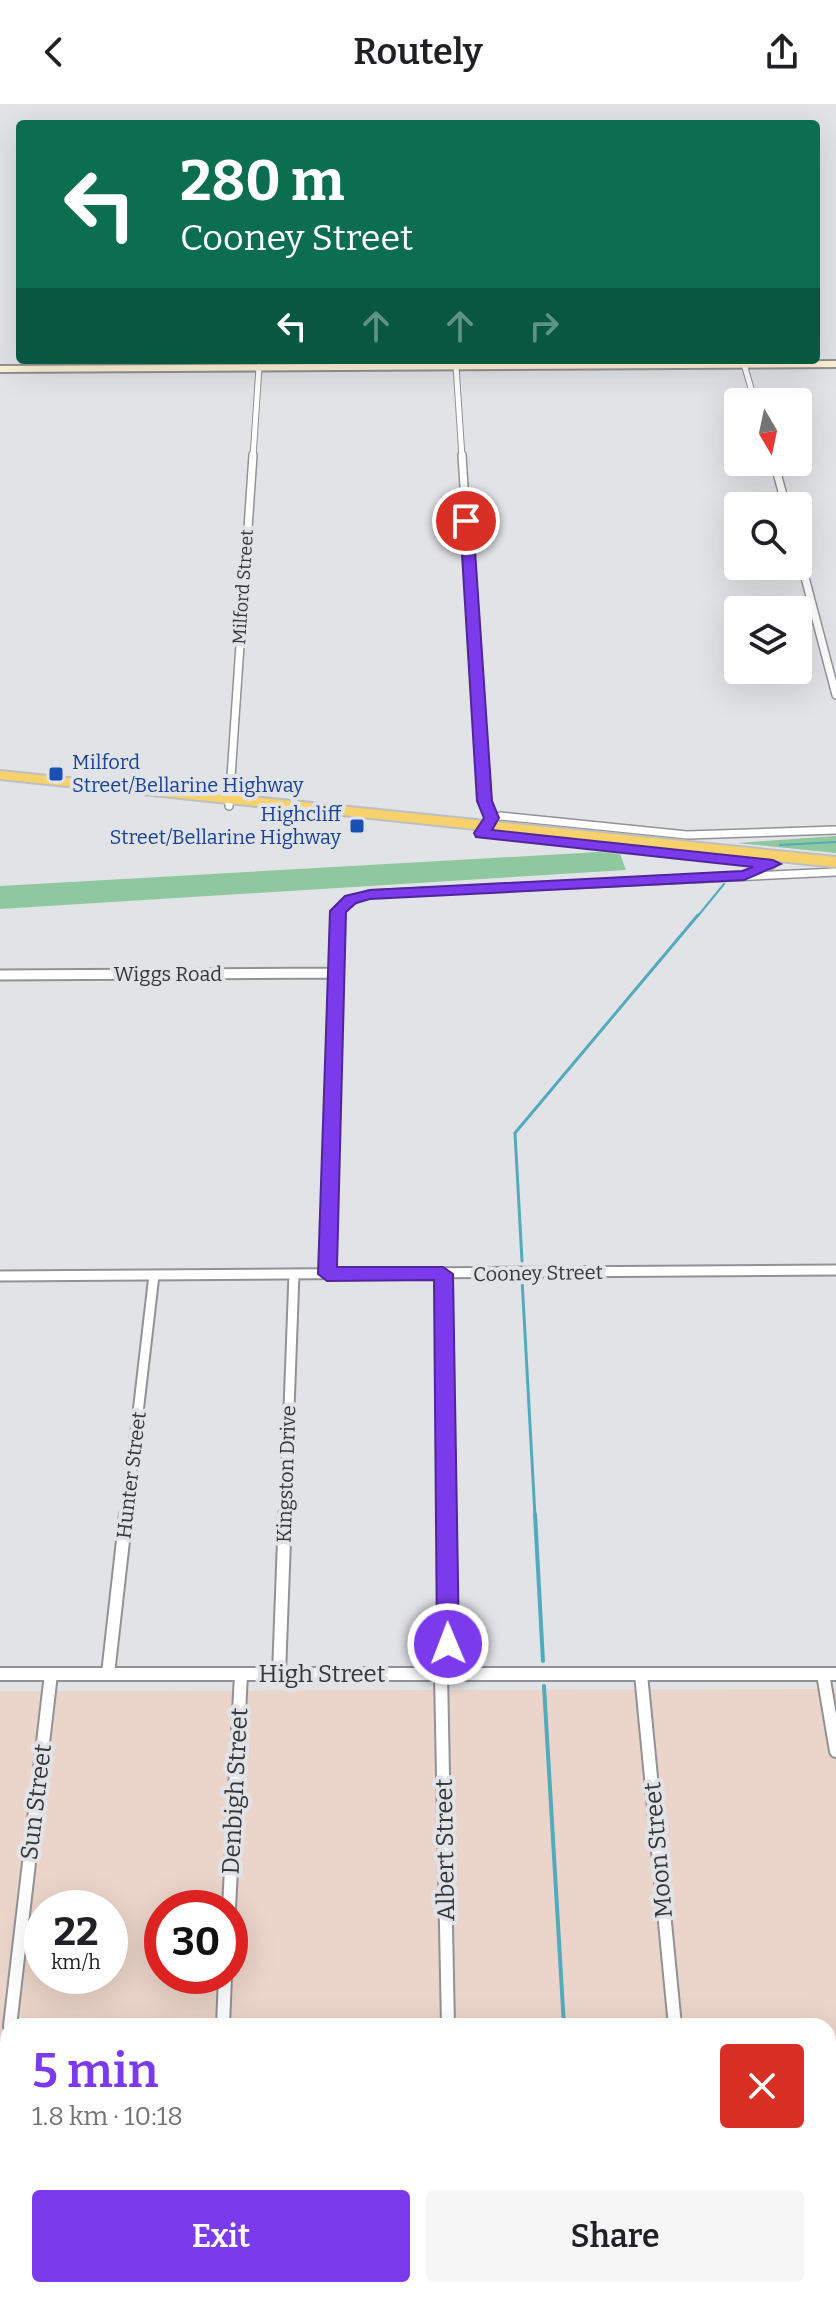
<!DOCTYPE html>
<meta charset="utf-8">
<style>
:root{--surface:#fff;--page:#f6f6f6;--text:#202124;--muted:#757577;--accent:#7c3aed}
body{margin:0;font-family:Bitter,serif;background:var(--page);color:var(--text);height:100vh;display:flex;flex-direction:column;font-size:30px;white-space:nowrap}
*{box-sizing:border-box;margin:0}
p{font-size:26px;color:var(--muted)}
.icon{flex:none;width:44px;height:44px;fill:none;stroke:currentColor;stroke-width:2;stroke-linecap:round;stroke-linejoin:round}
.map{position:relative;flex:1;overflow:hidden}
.side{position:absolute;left:0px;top:1914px;width:836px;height:280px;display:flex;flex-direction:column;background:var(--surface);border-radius:24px 24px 0 0;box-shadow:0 8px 32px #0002}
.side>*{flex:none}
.top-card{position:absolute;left:16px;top:16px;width:804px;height:244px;border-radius:8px;box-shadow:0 8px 32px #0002;background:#0b6e4f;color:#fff;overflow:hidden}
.needle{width:52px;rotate:171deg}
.controls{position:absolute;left:724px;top:284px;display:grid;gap:16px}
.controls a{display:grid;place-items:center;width:88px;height:88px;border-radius:8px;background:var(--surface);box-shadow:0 8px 32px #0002;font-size:40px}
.speed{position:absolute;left:24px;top:1786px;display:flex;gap:16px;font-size:40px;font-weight:700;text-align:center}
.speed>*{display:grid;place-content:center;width:104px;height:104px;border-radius:50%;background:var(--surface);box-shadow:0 8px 32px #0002;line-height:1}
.speed small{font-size:20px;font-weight:400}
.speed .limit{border:12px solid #d22;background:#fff;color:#111}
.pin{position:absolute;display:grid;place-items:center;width:68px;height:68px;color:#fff;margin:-34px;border:4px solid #fff;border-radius:50%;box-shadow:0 2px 8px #0007}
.me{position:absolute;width:88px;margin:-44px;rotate:359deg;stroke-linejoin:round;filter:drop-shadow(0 0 6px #0008)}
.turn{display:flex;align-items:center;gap:28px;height:168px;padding:0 32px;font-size:36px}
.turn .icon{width:104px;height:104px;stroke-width:2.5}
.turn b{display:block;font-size:56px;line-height:68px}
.lanes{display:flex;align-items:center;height:76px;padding:0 32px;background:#0003;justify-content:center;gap:40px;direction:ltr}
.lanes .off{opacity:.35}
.round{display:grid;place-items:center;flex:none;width:84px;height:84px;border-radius:8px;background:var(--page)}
.head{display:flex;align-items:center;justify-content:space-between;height:136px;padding:0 32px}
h1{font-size:48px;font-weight:600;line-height:60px;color:var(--accent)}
.cta{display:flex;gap:16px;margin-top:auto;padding:16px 32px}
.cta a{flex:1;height:92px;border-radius:8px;background:var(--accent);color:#fff;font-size:32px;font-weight:600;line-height:92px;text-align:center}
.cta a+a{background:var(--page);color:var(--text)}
header{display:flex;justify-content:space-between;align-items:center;height:104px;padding:0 32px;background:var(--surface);font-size:36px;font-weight:600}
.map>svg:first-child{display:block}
</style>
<header><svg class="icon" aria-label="back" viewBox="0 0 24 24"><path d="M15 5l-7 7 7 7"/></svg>Routely<svg class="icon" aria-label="share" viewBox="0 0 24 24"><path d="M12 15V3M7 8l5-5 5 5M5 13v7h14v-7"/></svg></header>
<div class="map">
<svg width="836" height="2194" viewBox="0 0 836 2194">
<rect width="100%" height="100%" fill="#e2e3e7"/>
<!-- industrial -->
<path fill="#ebd4c9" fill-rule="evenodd" d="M 836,1585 L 836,2194 L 0,2194 L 0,1587 ZM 42,1804 L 110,1804 L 110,1872 L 42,1872 ZM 162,1804 L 230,1804 L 230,1872 L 162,1872 ZM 8,1922 L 828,1922 L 828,2186 L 8,2186 Z"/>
<!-- green -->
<path fill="#8fc89e" d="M 836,732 L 836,749 L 737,739 Z
M 599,748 L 620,750 L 626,766 L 0,805 L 0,782 Z"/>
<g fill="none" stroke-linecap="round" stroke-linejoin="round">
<!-- stream-far2 -->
<path stroke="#52aabd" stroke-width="2" d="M 780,741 L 836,738
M 697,813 L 724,780"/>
<!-- stream-far1 -->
<path stroke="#52aabd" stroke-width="3" d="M 522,1157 L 515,1029 L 698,811
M 522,1175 L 535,1412"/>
<!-- stream -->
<path stroke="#52aabd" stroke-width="4" d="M 535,1410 L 543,1557
M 544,1582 L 564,1922
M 579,2186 L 580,2194"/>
<defs>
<path id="street-far3" d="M 744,260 L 755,298
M 456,262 L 462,353
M 253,353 L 259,263"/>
<path id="street-far2" d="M 462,351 L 484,697 L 491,714
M 774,358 L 786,402
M 798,447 L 836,591
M 229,702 L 253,351
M 482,729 L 489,715 L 501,712 L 687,731 L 836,726
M 755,769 L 773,760
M 337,813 L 345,799 L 370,790 L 836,768"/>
<path id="street-far1" d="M 0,871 L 336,869
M 327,1170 L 338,811
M 443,1170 L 446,1412
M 0,1172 L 836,1166
M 126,1412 L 154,1171
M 285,1412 L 294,1170"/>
<path id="street" d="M 446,1410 L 448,1570
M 0,1570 L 836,1570
M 108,1570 L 126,1410
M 279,1570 L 285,1410
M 441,1570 L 448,1922
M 641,1570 L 675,1922
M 823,1570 L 836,1647
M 229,1804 L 241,1570
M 10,1922 L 51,1570
M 223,1922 L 225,1872
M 0,2007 L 8,1938
M 209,2186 L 209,2194
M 453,2186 L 453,2194
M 700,2186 L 701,2194"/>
<path id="secondary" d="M 836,257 L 836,263 L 0,268 L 0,262 Z"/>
<path id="highway" d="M 0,667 L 836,753 L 836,763 L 0,675 Z"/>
</defs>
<!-- street-far3 casing -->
<use href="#street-far3" stroke="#919296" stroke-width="7"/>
<!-- street-far2 casing -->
<use href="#street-far2" stroke="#919296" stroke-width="10"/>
<!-- street-far1 casing -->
<use href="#street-far1" stroke="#919296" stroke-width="13"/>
<!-- street casing -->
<use href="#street" stroke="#919296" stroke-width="16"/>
<!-- secondary casing -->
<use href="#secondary" stroke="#919296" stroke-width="4"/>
<!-- highway casing -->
<use href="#highway" stroke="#bebfbf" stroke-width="4"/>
<!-- street-far3 -->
<use href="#street-far3" stroke="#fff" stroke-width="5"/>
<!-- street-far2 -->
<use href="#street-far2" stroke="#fff" stroke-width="7"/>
<!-- street-far1 -->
<use href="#street-far1" stroke="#fff" stroke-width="9"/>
<!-- street -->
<use href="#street" stroke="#fff" stroke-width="12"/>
<!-- secondary -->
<use href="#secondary" fill="#fdf2d3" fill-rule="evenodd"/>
<!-- highway -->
<use href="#highway" fill="#f7d26c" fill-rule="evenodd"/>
</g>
<!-- route -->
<path fill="#7c3aed" stroke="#51269a" stroke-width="2" d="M 466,414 L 473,417 L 492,697 L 499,714 L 492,726 L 773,756 L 781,760 L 744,776 L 370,795 L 356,799 L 346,808 L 337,1163 L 443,1163 L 453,1170 L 459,1540 L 455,1546 L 440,1546 L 437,1540 L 434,1176 L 327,1177 L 318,1170 L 330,807 L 345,792 L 370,786 L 742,767 L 753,763 L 476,733 L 474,729 L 484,714 L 477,697 L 460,417 Z"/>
<!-- markers -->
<g fill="#1a4fb4" stroke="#e2e3e7" stroke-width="3">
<rect x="48" y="662" width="16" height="16" rx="4"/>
<rect x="349" y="714" width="16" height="16" rx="4"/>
</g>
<g text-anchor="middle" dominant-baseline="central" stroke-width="8" stroke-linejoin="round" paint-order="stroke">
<!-- far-street labels -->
<g font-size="18" fill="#353637" stroke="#e2e3e7">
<text transform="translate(243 483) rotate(-86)">Milford Street</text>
</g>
<!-- transit labels -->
<g font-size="20" fill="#164399" stroke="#e2e3e7" text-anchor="start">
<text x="72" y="658">Milford<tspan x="72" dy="23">Street/Bellarine Highway</tspan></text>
<text x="341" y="710" text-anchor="end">Highcliff<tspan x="341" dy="23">Street/Bellarine Highway</tspan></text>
</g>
<!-- street labels -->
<g font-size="20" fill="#353637" stroke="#e2e3e7">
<text x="168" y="870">Wiggs Road</text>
<text transform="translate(538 1169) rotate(-1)">Cooney Street</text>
<text transform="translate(286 1370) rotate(-88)">Kingston Drive</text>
<text transform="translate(131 1371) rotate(-83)">Hunter Street</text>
</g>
<!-- near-street labels -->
<g font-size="24" fill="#353637" stroke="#e2e3e7">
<text x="322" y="1570">High Street</text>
<text transform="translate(235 1687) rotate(-87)">Denbigh Street</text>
<text transform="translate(36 1698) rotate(-83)">Sun Street</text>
<text transform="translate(445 1746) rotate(-91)">Albert Street</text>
<text transform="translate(658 1746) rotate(-95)">Moon Street</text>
</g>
</g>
</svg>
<div class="controls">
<a><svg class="needle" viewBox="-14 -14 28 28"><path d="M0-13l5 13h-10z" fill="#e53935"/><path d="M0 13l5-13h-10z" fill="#757577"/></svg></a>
<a><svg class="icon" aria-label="search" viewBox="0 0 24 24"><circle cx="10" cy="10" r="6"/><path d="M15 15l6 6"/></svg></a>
<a><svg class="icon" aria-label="layers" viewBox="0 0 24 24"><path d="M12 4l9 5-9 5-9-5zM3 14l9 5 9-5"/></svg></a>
</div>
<div class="speed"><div>22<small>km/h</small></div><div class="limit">30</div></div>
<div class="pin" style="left:466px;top:417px;background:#d93025"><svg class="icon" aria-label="arrive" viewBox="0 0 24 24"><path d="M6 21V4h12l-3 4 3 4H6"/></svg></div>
<svg class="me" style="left:448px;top:1540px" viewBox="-20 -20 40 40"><circle r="17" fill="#7c3aed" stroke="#fff" stroke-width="3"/><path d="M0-11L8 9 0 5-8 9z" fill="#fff"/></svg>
<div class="top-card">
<div class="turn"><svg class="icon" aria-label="left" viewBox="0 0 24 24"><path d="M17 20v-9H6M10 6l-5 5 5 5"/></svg><div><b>280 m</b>Cooney Street</div></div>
<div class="lanes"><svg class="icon" aria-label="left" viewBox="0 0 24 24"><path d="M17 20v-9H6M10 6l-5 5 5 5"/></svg><svg class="icon off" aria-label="ahead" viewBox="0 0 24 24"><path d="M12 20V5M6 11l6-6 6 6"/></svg><svg class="icon off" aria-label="ahead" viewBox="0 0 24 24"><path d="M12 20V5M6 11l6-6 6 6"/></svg><svg class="icon off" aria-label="right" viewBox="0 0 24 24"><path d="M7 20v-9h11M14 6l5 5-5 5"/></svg></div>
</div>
<section class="side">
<div class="head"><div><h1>5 min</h1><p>1.8 km · 10:18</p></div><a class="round" style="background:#d93025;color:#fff"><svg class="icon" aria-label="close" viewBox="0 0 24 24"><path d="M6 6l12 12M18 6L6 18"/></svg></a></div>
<div class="cta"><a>Exit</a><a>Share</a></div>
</section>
</div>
